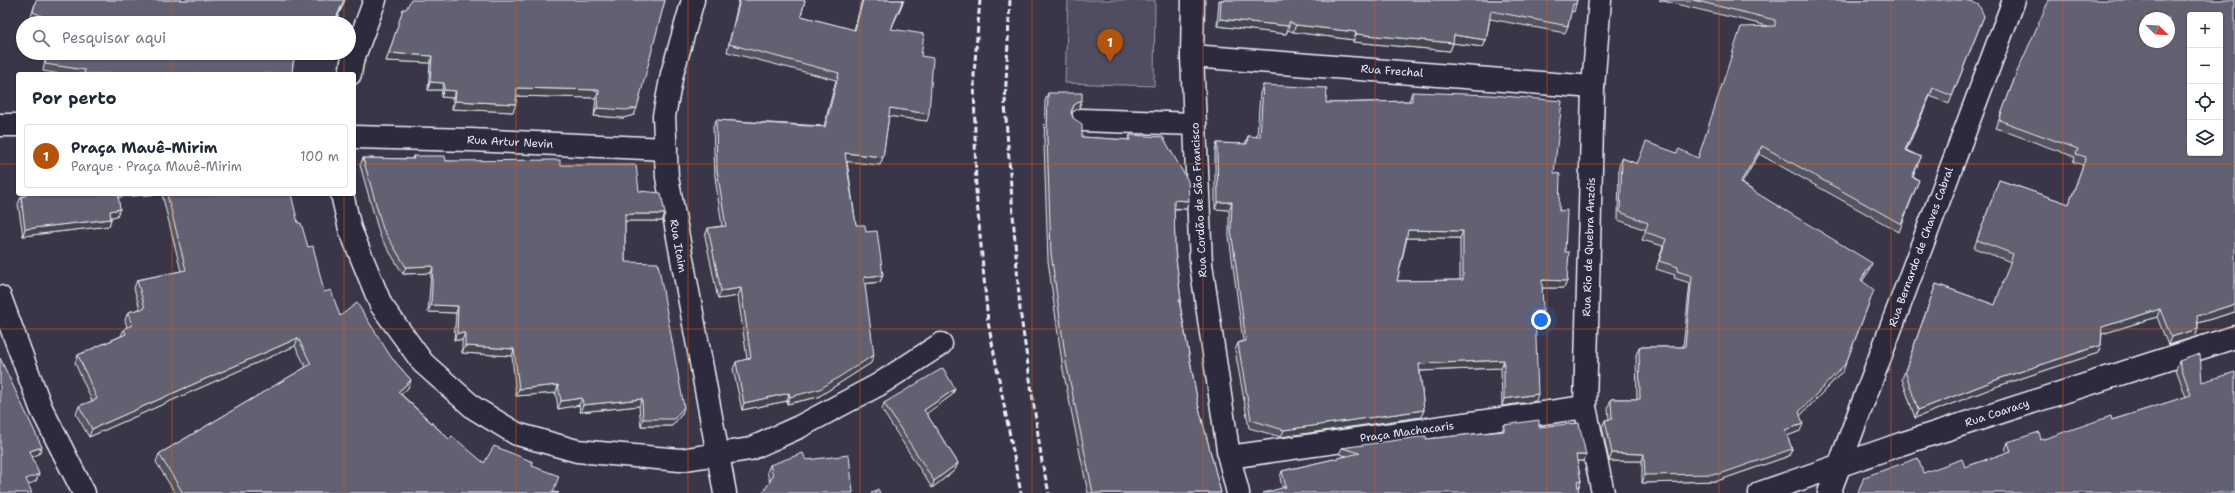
<!DOCTYPE html>
<html lang="pt">
<head>
<meta charset="utf-8">
<style>
  body { margin:0; font-family:"Shantell Sans",sans-serif; background:#f2f2f3; color:#1f2937 }
  .controls { position:absolute; right:12px; top:12px; display:grid; overflow:hidden; border-radius:4px; box-shadow:0 1px 3px #0004 }
  .controls button { width:36px; height:36px; display:grid; place-items:center; padding:0; border:0; border-bottom:1px solid #e0e1e3; background:#fff; color:#1f2937; font:20px sans-serif }
  .compass { position:absolute; left:2139px; top:12px; width:36px; height:36px; border-radius:50%; background:#fff; box-shadow:0 1px 3px #0004; rotate:114deg }
  .you { position:absolute; left:1541px; top:320px; width:14px; height:14px; margin:-10px; border:3px solid #fff; border-radius:50%; background:#1a73e8; box-shadow:0 0 0 6px #1a73e833 }
  .badge { display:grid; place-items:center; width:26px; height:26px; border-radius:50%; background:#b45309; color:#fff; font-size:13px; font-weight:700 }
  .pin { position:absolute; translate:-50% -33px; filter:drop-shadow(0 1px 2px #0008) }
  .pin::after { content:''; position:absolute; top:21px; width:14px; height:12px; background:inherit; clip-path:polygon(0 0,100% 0,50% 100%) }
  .list { margin:0; padding:0; list-style:none }
  h2 { display:flex; justify-content:space-between; align-items:center; height:52px; margin:0; padding:0 16px; font-size:17px }
  h2 small { font-size:13px; font-weight:400; color:#747a83 }
  .list li { display:grid; grid-template-columns:26px 1fr auto; gap:12px; align-items:center; box-sizing:border-box; height:64px; margin:0 8px 8px; padding:0 8px; border:1px solid #e0e1e3; border-radius:4px }
  .list b { display:block; font-size:15px; white-space:nowrap }
  .list p { margin:0; font-size:13px; white-space:nowrap; color:#747a83 }
  .list em { font-size:13px; font-style:normal; color:#747a83 }
  .icon { flex:none; width:22px; height:22px; fill:none; stroke:currentColor; stroke-width:2; stroke-linecap:round; stroke-linejoin:round }
  .map { position:relative; flex:none; width:2235px; height:493px; overflow:hidden }
  .search { position:absolute; background:#fff; box-shadow:0 1px 3px #0004; left:16px; top:16px; width:340px; height:44px; display:flex; align-items:center; gap:10px; box-sizing:border-box; padding:0 14px; border-radius:22px; color:#747a83; font-size:15px }
  .panel { position:absolute; background:#fff; box-shadow:0 1px 3px #0004; left:16px; top:72px; width:340px; height:124px; border-radius:4px }
  .map>svg:first-child { display:block }
</style>
</head>
<body>
<div class="map">
<svg width="2235" height="493" viewBox="0 0 2235 493">
  <rect width="100%" height="100%" fill="#3a3648"/>
  <filter id="ink" filterUnits="userSpaceOnUse"><feTurbulence type="fractalNoise" baseFrequency=".025" numOctaves="2"/><feDisplacementMap in="SourceGraphic" scale="8" xChannelSelector="R" yChannelSelector="G"/><feConvolveMatrix kernelMatrix="1 2 1 2 8 2 1 2 1" color-interpolation-filters="sRGB"/></filter>
  <g filter="url(#ink)">
    <path fill="#504e5f" stroke="#9ca0ac" d="M1068,0H1155L1154,86L1065,83Z"/>
    <g fill="none" stroke-linecap="round" stroke-linejoin="round">
      <defs>
        <g id="minor">
          <path d="M693,0L672,74L664,116L667,177L725,493"/>
          <path d="M1193,0L1192,56L1201,264L1229,457L1238,493"/>
          <path d="M1600,0L1593,87L1585,407L1603,493"/>
          <path d="M1192,56L1593,87"/>
          <path d="M350,74L352,62L375,0"/>
          <path d="M1081,120L1195,124"/>
          <path d="M0,125H18"/>
          <path d="M354,137L470,140L666,149"/>
          <path d="M342,194L350,229L381,305L423,363L474,408L517,434L577,451L680,460L750,449L799,427L878,385L941,344"/>
          <path d="M0,297L41,408L84,493"/>
          <path d="M1229,457L1585,407"/>
          <path d="M1760,493L1901,444L2235,337"/>
          <path d="M1829,493L2014,0"/>
        </g>
      </defs>
      <use href="#minor" stroke="#e8f1f8" stroke-width="25"/>
      <use href="#minor" stroke="#2f2a3d" stroke-width="22"/>
      <g stroke="#e8f1f8" stroke-width="3" stroke-dasharray="6 3" stroke-linecap="butt">
        <path d="M980,0L974,74L976,191L988,322L1021,493"/>
        <path d="M1010,0L1005,104L1020,310L1042,462L1049,493"/>
      </g>
    </g>
    <g fill="#555361" stroke="#e8f1f8" fill-rule="evenodd">
      <path d="M36,0H345L335,23H37L30,20Z"/>
      <path d="M665,0L634,115L623,118L594,116L596,98L517,96L513,112L452,109L453,98L441,97L442,90H428L430,63L386,61L401,17L406,9Z"/>
      <path d="M739,0H805L801,16L854,30L862,0H904L891,29L921,56L927,121L889,116L883,157L880,165L847,161L856,225L866,232L883,275L880,282L865,284L871,363L818,397L787,404V401L742,410L733,369L736,362L747,359L738,296L718,299L705,236L708,228L722,226L715,177L713,127L716,120L824,126L836,80L727,52Z"/>
      <path d="M1219,0H1577L1574,12L1571,11L1568,26L1565,33L1490,19L1486,40L1483,47L1453,43L1450,51L1353,42L1354,40L1293,32L1288,30L1286,34L1217,26Z"/>
      <path d="M1659,0H1967L1984,16L1949,104L1930,96L1906,150L1921,157L1913,177L1919,180L1899,232L1759,154L1742,183L1869,271L1862,281L1843,371L1800,416V431L1787,436L1792,449L1789,456L1717,481L1642,483V461H1609L1602,427L1605,420H1609L1608,407L1611,399H1637L1636,355L1639,347H1683L1690,283L1674,278L1675,275L1656,269L1663,246L1642,240L1646,230L1618,220L1619,166L1622,158L1637,164L1677,153L1698,158L1768,26Z"/>
      <path d="M46,53H296L293,63L292,74H60L43,71Z"/>
      <path d="M2017,72L2235,312L2198,323V329L2195,337L2168,345L2157,317L2102,334L2101,345L2098,353L1998,386L1915,418L1902,379L1936,284L1995,305L2011,262L1974,248L1999,180L2069,204L2083,165L2073,162L2075,157L1996,128Z"/>
      <path d="M1263,85L1326,103L1409,101L1412,92L1554,173L1565,252L1567,281L1564,288H1542L1540,319H1535L1536,401L1502,406L1501,368L1420,371L1424,410L1421,417L1281,437L1249,428L1235,350L1238,343L1243,341L1229,236V210L1215,209V151L1217,143L1245,144L1248,136L1257,137L1260,93ZM1407,238H1460V280L1397,281Z"/>
      <path d="M1048,93L1079,108L1072,112L1073,118L1082,137L1129,140L1130,135L1189,201L1186,209H1174L1175,250L1181,300L1180,304L1198,404L1221,493H1088L1063,370L1048,261L1044,144L1045,101Z"/>
      <path d="M413,156L446,161L560,165L639,191L665,214L662,221H625V262L682,414L672,426H641L639,406L580,412L579,405L558,409L556,393L516,396L512,356L462,353V340H454L456,313L428,312L431,273L403,274L380,236L360,165L363,158L412,159Z"/>
      <path d="M23,194H161L118,197L117,216L111,217V219L109,226L23,236L18,204L21,197H23Z"/>
      <path d="M162,194H280L298,223L308,247L324,292L340,316L391,357L411,380L408,388L401,394L449,439L484,463L532,466L553,492L559,493H175L156,462L159,454L306,367L295,346L89,437L76,414L79,406L92,401L75,363L78,355L121,336L124,329L127,327L125,320L128,312L140,309L134,288L137,280L181,271Z"/>
      <path d="M2179,361L2202,382L2235,493L1923,473L1965,467L2006,453L2005,450L2008,442L2041,440L2112,420L2186,397L2176,369Z"/>
      <path d="M955,389L952,395L926,413L958,463L955,470L932,488L882,410L884,403Z"/>
      <path d="M1504,425L1539,427L1584,461H1577L1581,481L1579,487H1282L1280,477L1282,471L1347,456L1339,454L1342,448L1502,431Z"/>
      <path d="M806,460L770,482L767,472L770,465Z"/>
    </g>
    <g fill="#45444f" stroke="#e8f1f8">
      <path d="M344,0H345L335,23H334Z"/>
      <path d="M903,0H904L888,36L891,29Z"/>
      <path d="M1220,19L1289,26L1286,34L1217,26Z"/>
      <path d="M1296,25L1356,32L1354,40L1293,32Z"/>
      <path d="M1356,34L1453,43L1450,51L1353,42Z"/>
      <path d="M1454,35L1486,40L1483,47L1452,43Z"/>
      <path d="M389,53L432,56L430,63L386,61Z"/>
      <path d="M430,82L444,83L442,90H428Z"/>
      <path d="M517,88L599,90L596,98L515,96Z"/>
      <path d="M1933,88L1930,96L1903,158L1905,150Z"/>
      <path d="M444,90L456,91L453,98L441,97Z"/>
      <path d="M1082,100L1079,108L1071,113L1074,105Z"/>
      <path d="M455,101L516,104L513,112L452,109Z"/>
      <path d="M597,108H637L634,115L623,118L594,116Z"/>
      <path d="M890,108L929,114L927,121L887,116Z"/>
      <path d="M1762,146L1759,154L1738,190L1740,183Z"/>
      <path d="M845,153L883,157L880,165L843,161Z"/>
      <path d="M116,194H161L115,197Z"/>
      <path d="M1174,200L1189,201L1186,209L1171,208Z"/>
      <path d="M1218,202H1232L1229,210L1215,209Z"/>
      <path d="M120,209L117,216L107,218L110,211Z"/>
      <path d="M625,214H665L662,221H623Z"/>
      <path d="M111,219L109,226L23,236L25,229Z"/>
      <path d="M1408,230L1463,231L1460,238H1406Z"/>
      <path d="M1872,263L1869,271L1858,288L1861,280Z"/>
      <path d="M433,266L431,273L403,274L406,267Z"/>
      <path d="M883,275L880,282L861,284L864,277Z"/>
      <path d="M1542,280L1567,281L1564,288H1539Z"/>
      <path d="M741,288L738,296L718,299L721,291Z"/>
      <path d="M1871,298L1843,371L1796,420L1799,412Z"/>
      <path d="M2235,304V312L2194,324L2197,316Z"/>
      <path d="M431,305L458,306L456,313L428,312Z"/>
      <path d="M2160,309L2157,317L2099,335L2102,327Z"/>
      <path d="M1535,311H1543L1540,319H1532Z"/>
      <path d="M2198,329L2195,337L2168,345L2171,337Z"/>
      <path d="M457,333H465L462,340H454Z"/>
      <path d="M298,338L295,346L89,437L92,429Z"/>
      <path d="M2101,345L2098,353L1998,386L1915,418L1918,410L2001,378Z"/>
      <path d="M465,346L514,349L512,356L462,353Z"/>
      <path d="M874,355L871,363L818,397L787,404L790,397Z"/>
      <path d="M1504,360L1501,368L1417,371L1419,364Z"/>
      <path d="M411,380L408,388L395,400L398,392Z"/>
      <path d="M558,385L556,393L516,396L519,389Z"/>
      <path d="M955,389L952,395L922,417L924,410Z"/>
      <path d="M789,393L787,401L742,410L744,403Z"/>
      <path d="M1538,394L1536,401L1502,406L1504,399Z"/>
      <path d="M582,398L579,405L558,409L561,401Z"/>
      <path d="M642,399L639,406L580,412L583,405Z"/>
      <path d="M684,407L682,414L672,426H641L643,419Z"/>
      <path d="M1424,410L1421,417L1281,437L1284,430Z"/>
      <path d="M1803,424L1800,431L1782,438L1785,430Z"/>
      <path d="M42,447L39,454L27,459L30,451Z"/>
      <path d="M1792,449L1789,456L1717,481L1642,483L1645,475Z"/>
      <path d="M1612,453L1644,454L1642,461H1609Z"/>
      <path d="M1576,455H1586L1584,461H1574Z"/>
      <path d="M958,463L955,470L932,488L934,481Z"/>
      <path d="M39,474L36,481L23,487L26,479Z"/>
      <path d="M1581,481L1579,487L1575,488L1577,482Z"/>
    </g>
    <g fill="#636171" stroke="#e8f1f8" fill-rule="evenodd">
      <path d="M36,0H344L334,23H315L307,20L306,23H48L49,19L33,12Z"/>
      <path d="M411,0H665L637,108L626,110L597,108L599,90L517,88L516,104L455,101L456,91L444,90V83L430,82L432,56L389,53L403,9H406Z"/>
      <path d="M740,0H805L801,16L855,30L863,0H903L891,29L924,34L921,56L933,58L929,114L890,108L883,157L845,153L856,225H865L866,232L877,231L883,275L864,277L874,355L820,389L790,397L789,393L744,403L736,362L751,358L741,288L721,291L708,228L726,226L717,170L716,120L825,127L839,73L729,44Z"/>
      <path d="M1221,0H1577L1576,4H1573L1568,26L1491,11L1486,40L1454,35L1453,43L1356,34V32L1296,25L1289,22V26L1220,19Z"/>
      <path d="M1693,0H1967L1979,5L1984,16L1952,96L1933,88L1905,150L1921,157L1912,177L1919,180L1901,224L1762,146L1740,183L1872,263L1861,280L1874,290L1846,363L1799,412L1803,424L1785,430L1792,449L1720,474L1645,475L1644,454L1612,453L1605,420L1612,419L1611,399H1640L1639,347H1685L1692,276L1677,271L1678,267L1659,261L1666,239L1645,232L1648,223L1620,212L1622,158L1637,164L1646,142L1677,153L1679,149L1698,158L1741,27L1775,26V20Z"/>
      <path d="M2049,0H2235V304L2197,316L2198,329L2171,337L2160,309L2102,327L2101,345L2001,378L1918,410L1905,371L1936,284L1995,305L2013,254L1977,240L1999,180L2069,204L2086,157L2076,154L2078,149L1999,120L2017,72ZM2190,15H2220V153H2190ZM2145,18H2169V42H2145Z"/>
      <path d="M47,53H296L293,63L292,74H84L85,70L45,64Z"/>
      <path d="M1263,85L1327,88L1326,103L1412,101V92L1491,95L1562,101L1554,173L1560,174L1559,211L1567,210L1565,252H1569L1567,281L1542,280L1543,311H1535L1538,394L1504,399V360L1419,364L1424,410L1284,430L1251,420L1238,343L1246,341L1231,229L1232,202H1218L1217,143L1247,144L1248,136L1260,137ZM1408,230L1463,231V280L1397,281Z"/>
      <path d="M1048,93H1082V100L1074,105L1071,112L1073,118L1082,124V137L1130,140V135L1163,137L1188,181L1189,201L1174,200L1175,250L1181,300H1179L1198,404L1221,493H1093L1066,362L1051,253L1047,136Z"/>
      <path d="M413,156H445L446,161L560,160V165H636L639,191L661,193L665,214H625V262L658,263L684,407L674,419H643L642,399L583,405L582,398L561,401L558,385L519,389L514,349L465,346V333H457L458,306L431,305L433,266L406,267L383,229L363,158L414,159Z"/>
      <path d="M26,194H118L120,209L110,211L111,219L25,229L21,197L26,196Z"/>
      <path d="M167,194H291L298,223H301L308,247L313,246L324,292L331,290L340,316L357,303L391,357L411,380L398,392L449,439L452,436L484,463L494,446L533,462L532,466L559,476L553,492L559,493H183L159,454L311,364L298,338L92,429L79,406L97,399L78,355L126,334L124,329L132,325L128,312L145,308L137,280L186,270Z"/>
      <path d="M2200,354L2202,382L2235,372V493H1858L1864,477L1918,458L1923,473L1962,459L1965,467L2011,451L2008,442L2039,432L2041,440L2111,416L2112,420L2191,395L2179,361Z"/>
      <path d="M0,358L42,447L30,451L39,474L26,479L32,493H0Z"/>
      <path d="M943,368L955,389L924,410L958,463L934,481L884,403Z"/>
      <path d="M1539,420V427L1579,423L1586,455H1576L1581,481L1577,482L1579,493H1263L1286,487L1282,471L1360,453L1342,448L1426,436V439L1504,431V425Z"/>
      <path d="M803,453L806,460L849,455L853,493H763L773,476L770,465Z"/>
      <path d="M878,489L880,493H871Z"/>
    </g>
  </g>
  <path fill="none" stroke="#e8590c" stroke-width="1" stroke-opacity="0.55" d="M172,0V23M344,0V23M516,0V493M688,0V493M860,0V493M1032,0V493M1203,0V493M1375,0V493M1547,0V493M1719,0V493M1891,0V493M2063,0V493M172,53V74M344,53V74M0,164H18M354,164H2235M172,194V493M344,194V493M0,329H2235"/>
  <g text-anchor="middle" dominant-baseline="central" stroke-width="3" stroke-linejoin="round" paint-order="stroke">
    <g font-size="11" fill="#e8f1f8" stroke="#2f2a3d">
      <text transform="translate(1392 71) rotate(4)">Rua Frechal</text>
      <text transform="translate(510 142) rotate(3)">Rua Artur Nevin</text>
      <text transform="translate(1199 200) rotate(-93)">Rua Cordão de São Francisco</text>
      <text transform="translate(678 246) rotate(80)">Rua Itaim</text>
      <text transform="translate(1589 247) rotate(-88)">Rua Rio de Quebra Anzóis</text>
      <text transform="translate(1921 247) rotate(-70)">Rua Bernardo de Chaves Cabral</text>
      <text transform="translate(1997 413) rotate(-18)">Rua Coaracy</text>
      <text transform="translate(1407 432) rotate(-8)">Praça Machacaris</text>
    </g>
  </g>
</svg>
<div class="controls">
<button>+</button>
<button>−</button>
<button><svg class="icon" aria-label="locate" viewBox="0 0 24 24"><circle cx="12" cy="12" r="6"/><path d="M12 2v4M12 18v4M2 12h4M18 12h4"/></svg></button>
<button><svg class="icon" aria-label="layers" viewBox="0 0 24 24"><path d="M12 4l9 5-9 5-9-5zM3 14l9 5 9-5"/></svg></button>
</div>
<svg class="compass" viewBox="-18 -18 36 36"><path d="M0-13l5 13h-10z" fill="#e53935"/><path d="M0 13l5-13h-10z" fill="#747a83"/></svg>
<div class="you"></div>
<div class="pin badge" style="left:1110px;top:62px">1</div>
<div class="search"><svg class="icon" aria-label="search" viewBox="0 0 24 24"><circle cx="10" cy="10" r="6"/><path d="M15 15l6 6"/></svg>Pesquisar aqui</div>
<section class="panel">
<h2>Por perto<small></small></h2>
<ul class="list">
<li><span class="badge">1</span><div><b>Praça Mauê-Mirim</b><p>Parque · Praça Mauê-Mirim</p></div><em>100 m</em></li>
</ul>
</section>
</div>
</body>
</html>
